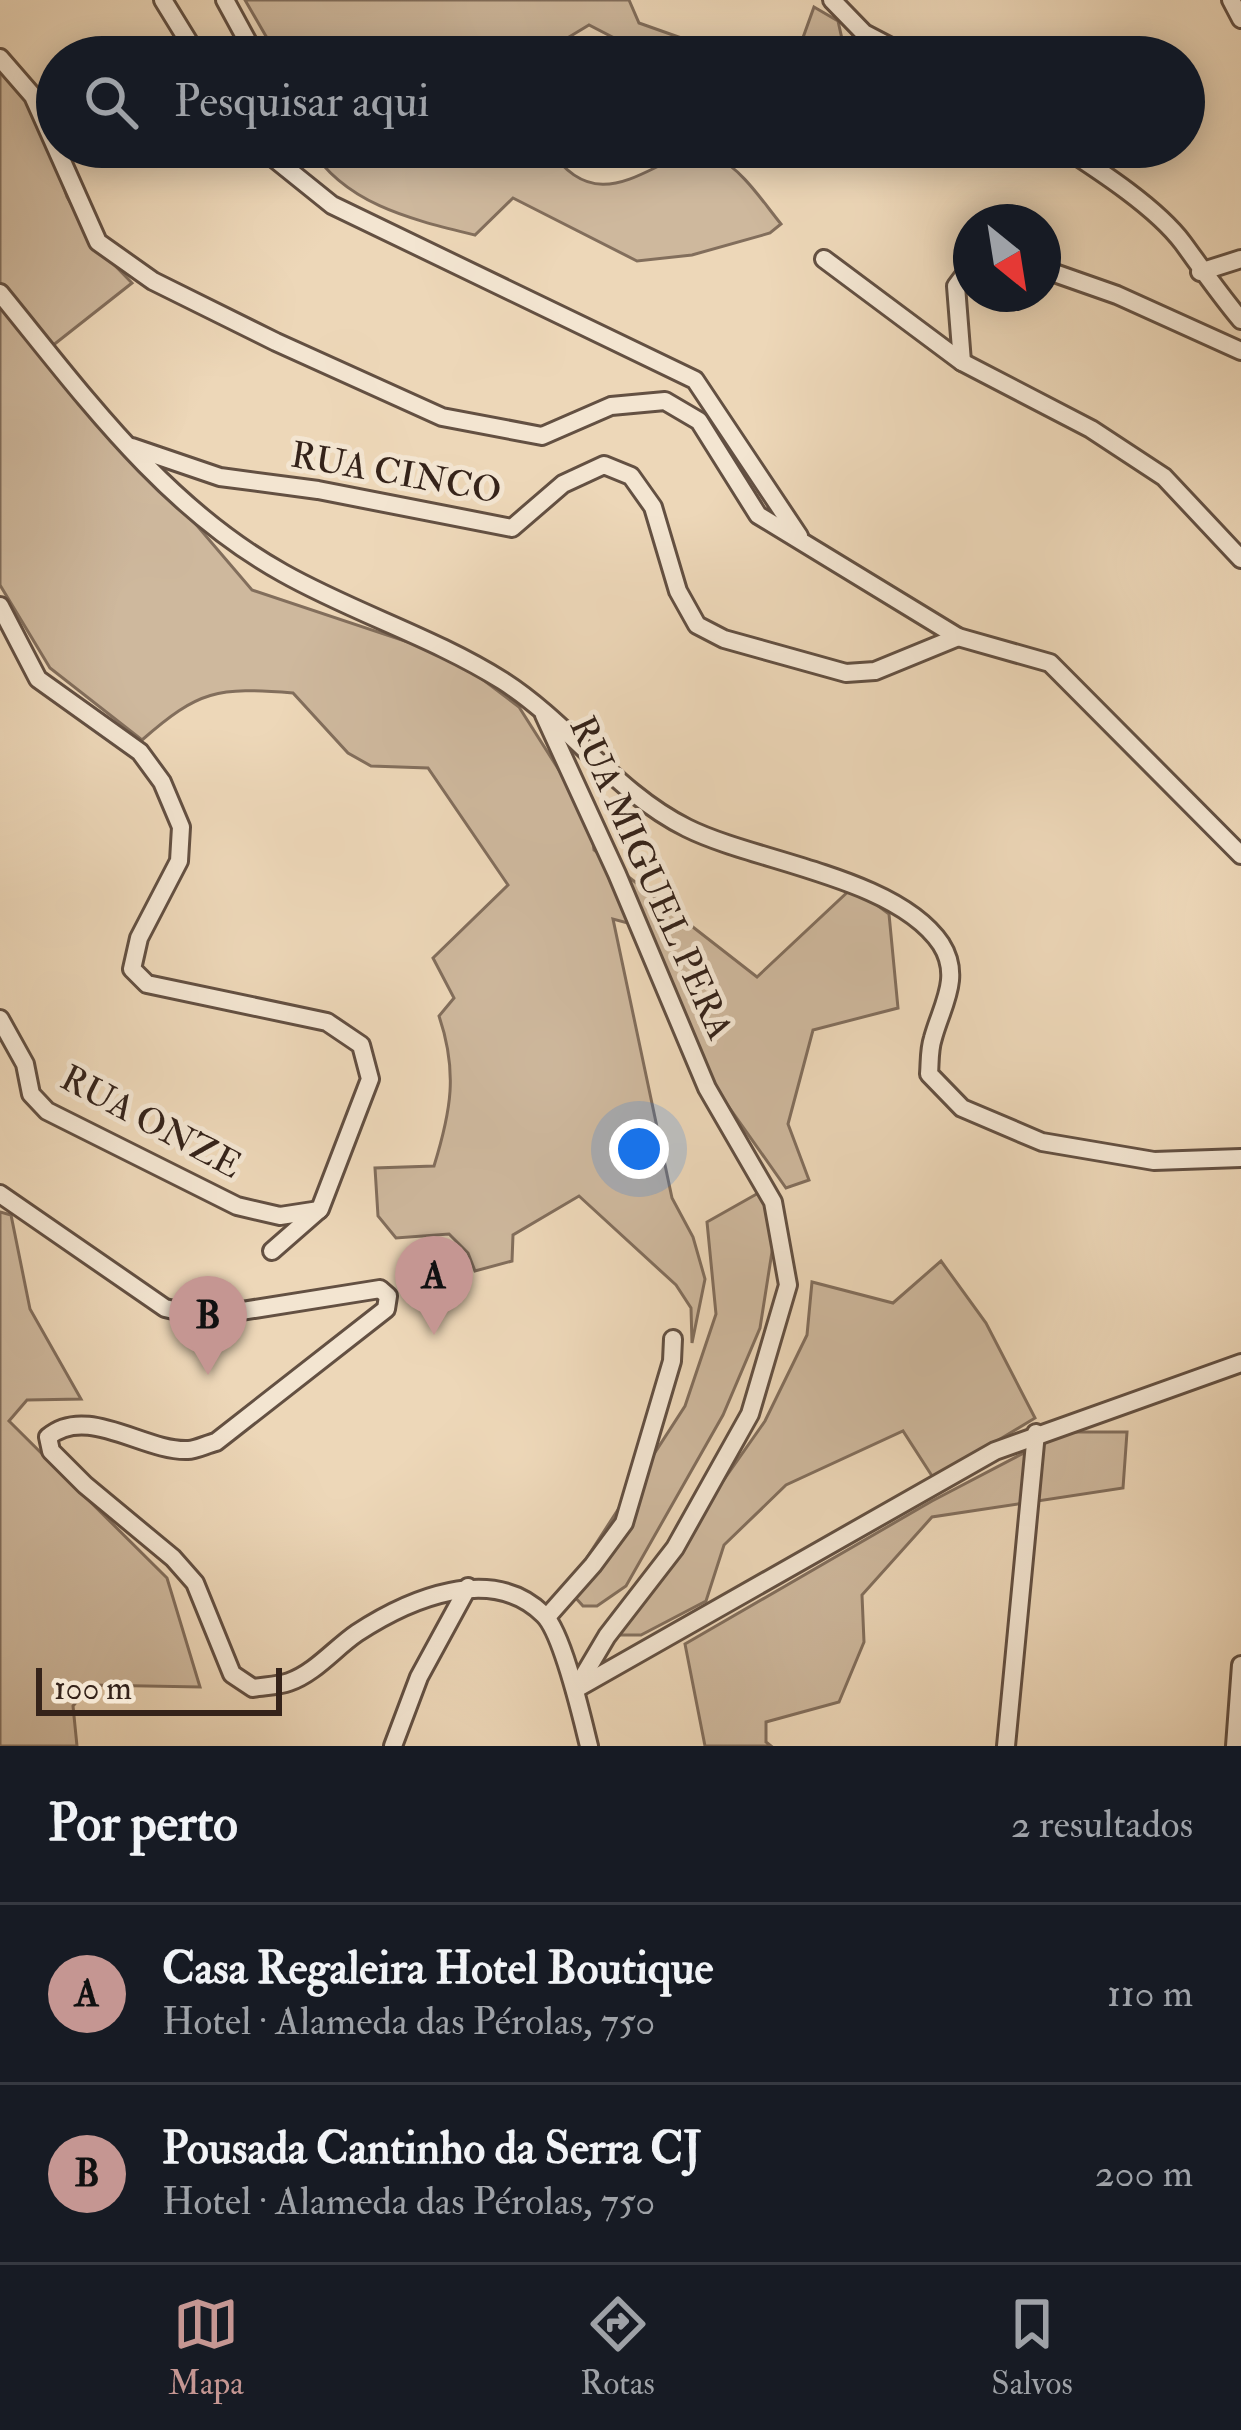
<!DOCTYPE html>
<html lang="pt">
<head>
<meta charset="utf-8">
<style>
  body { margin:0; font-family:"IM FELL Double Pica",serif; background:#20242c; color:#f1f3f6 }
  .compass { position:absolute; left:953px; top:204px; width:108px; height:108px; border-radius:50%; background:#171b24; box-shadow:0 6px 30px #0003; rotate:150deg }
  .scale { position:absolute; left:36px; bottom:30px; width:246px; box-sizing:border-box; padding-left:12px; border:6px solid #35231a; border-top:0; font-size:33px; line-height:42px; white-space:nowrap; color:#35231a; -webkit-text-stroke:9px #f3e5d1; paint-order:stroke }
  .you { position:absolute; left:639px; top:1149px; width:42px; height:42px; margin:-30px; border:9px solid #fff; border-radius:50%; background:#1a73e8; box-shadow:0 0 0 18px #1a73e833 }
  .badge { display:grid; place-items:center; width:78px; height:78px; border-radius:50%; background:#c59692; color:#111; font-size:39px; font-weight:700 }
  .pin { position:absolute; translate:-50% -99px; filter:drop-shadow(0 3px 6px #0008) }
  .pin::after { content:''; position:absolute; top:63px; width:42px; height:36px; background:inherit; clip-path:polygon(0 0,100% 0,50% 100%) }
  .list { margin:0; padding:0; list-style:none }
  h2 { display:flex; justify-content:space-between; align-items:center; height:156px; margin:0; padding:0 48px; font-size:51px }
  h2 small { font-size:39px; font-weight:400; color:#9ea1a6 }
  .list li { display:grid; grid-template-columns:78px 1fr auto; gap:36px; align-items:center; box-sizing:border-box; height:180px; padding:0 48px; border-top:3px solid #363941 }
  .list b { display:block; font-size:45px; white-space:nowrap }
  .list p { margin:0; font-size:39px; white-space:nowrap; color:#9ea1a6 }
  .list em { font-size:39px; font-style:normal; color:#9ea1a6 }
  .icon { flex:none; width:66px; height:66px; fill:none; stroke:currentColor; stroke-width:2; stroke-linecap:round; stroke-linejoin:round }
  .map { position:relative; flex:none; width:1241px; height:1746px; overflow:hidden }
  .search { position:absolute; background:#171b24; box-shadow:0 6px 30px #0003; left:36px; right:36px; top:36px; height:132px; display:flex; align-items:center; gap:30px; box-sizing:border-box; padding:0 42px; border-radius:66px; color:#9ea1a6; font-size:45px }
  .sheet { height:516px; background:#171b24 }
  nav { display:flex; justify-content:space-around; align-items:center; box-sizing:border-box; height:168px; border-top:3px solid #363941; background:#171b24; font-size:33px; color:#9ea1a6 }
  nav a { display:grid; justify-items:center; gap:6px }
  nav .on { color:#c59692 }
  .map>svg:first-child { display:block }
</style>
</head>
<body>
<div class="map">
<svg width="1241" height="1746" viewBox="0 0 1241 1746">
  <rect width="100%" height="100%" fill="#edd7b8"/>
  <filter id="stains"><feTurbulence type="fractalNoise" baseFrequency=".00167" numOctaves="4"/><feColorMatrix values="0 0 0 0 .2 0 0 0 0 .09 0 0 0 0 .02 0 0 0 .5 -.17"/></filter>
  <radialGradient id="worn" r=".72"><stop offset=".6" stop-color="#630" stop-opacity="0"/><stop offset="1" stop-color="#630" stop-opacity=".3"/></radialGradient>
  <g fill="#ceb89d" stroke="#826e5c" stroke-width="3">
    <path d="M245,0H629L639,23L735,57H651L589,25L564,40L554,57H278Z"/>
    <path d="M814,7L838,21L844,48L841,57H796Z"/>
    <path d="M0,70L25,100L50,147L67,197L94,244L132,283L47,350L252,590L453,657L519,707L590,819L594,850L757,977L853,887L889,914L898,1008L813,1030L788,1124L809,1180L786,1188L719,1093L643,927L613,919L672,1198L693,1237L705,1279L692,1343L691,1308L676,1285L579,1196L513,1235L512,1261L475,1271L468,1253L449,1234L396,1238L378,1216L375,1168L434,1166C451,1111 458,1072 439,1016L454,998L433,958L508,885L428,768L371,766L348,753L293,693C217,687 199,690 142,740L50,668L0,585Z"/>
    <path d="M310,147H548C607,237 668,133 715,156C742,169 763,202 781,224L770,233L692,255L637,261L513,198L475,235C414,220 345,205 310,147Z"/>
    <path d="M762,1191L774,1239L760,1328L723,1415L626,1586L597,1606H583L574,1596L579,1570L685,1406L716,1314L707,1222Z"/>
    <path d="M0,1212L11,1215L30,1309L81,1399L27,1400L9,1421L167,1578L200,1687L91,1685L73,1706L77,1746H0Z"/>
    <path d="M941,1261L986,1323L1035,1418L934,1479L903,1431L786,1485L724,1545L706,1601L641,1635H615L765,1421L807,1335L812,1282L893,1303Z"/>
    <path d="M1064,1432H1127L1123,1488L932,1517L862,1595L864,1642L839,1702L766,1722V1742L771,1746H705L685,1644L932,1501Z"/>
  </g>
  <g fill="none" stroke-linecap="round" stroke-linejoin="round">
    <defs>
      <g id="minor">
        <path d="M163,0L198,57"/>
        <path d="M225,0L256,57"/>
        <path d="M832,0L864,33L910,57"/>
        <path d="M1231,0L1241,19"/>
        <path d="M0,58L33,96L98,242L153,281L276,342L442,417L542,436L611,406L665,401L699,421L758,515L958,637L1050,663L1241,855"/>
        <path d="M260,147L332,205L695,380L799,536"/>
        <path d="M1063,147C1100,171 1157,208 1183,243C1202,269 1220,295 1241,320"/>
        <path d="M824,259L962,362L1091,429L1164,477L1241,559"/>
        <path d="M1043,269L1117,295L1241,351"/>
        <path d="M1200,272L1241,259"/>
        <path d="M0,293C84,396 164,507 283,573C354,613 433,637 503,681C570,724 616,793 687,828C755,862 896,877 941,944C962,977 942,1005 933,1038C929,1050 930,1062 929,1074L962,1108L1042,1142L1154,1161L1241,1158"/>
        <path d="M962,362L956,286L971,266"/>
        <path d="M132,447L220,477L318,490L512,528L563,484L604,465L631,476L653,507L678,591L697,625L724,639L846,673L875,671L958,637"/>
        <path d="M0,606L38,679L140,752L162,782L181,827L179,861L139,938L132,969L147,984L327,1022L361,1045L370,1079L320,1209L272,1251"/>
        <path d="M544,715L617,874L707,1088L773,1202L788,1285L750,1414L675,1548L607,1636L575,1690"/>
        <path d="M0,1019L25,1064L31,1094L47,1111L237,1206L280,1216L319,1210"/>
        <path d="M0,1194L165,1308L204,1317L380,1289L388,1296L386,1309L216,1442C207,1444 196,1450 188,1450C144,1452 87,1404 48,1437L51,1451L85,1485L173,1558L195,1583L232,1674L253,1688C264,1686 278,1686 289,1682C315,1673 335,1648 357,1633C409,1599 492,1563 544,1615C563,1634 582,1718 589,1746"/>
        <path d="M547,1617L593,1565L624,1523L672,1361L673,1339"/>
        <path d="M576,1689L995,1451L1241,1363"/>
        <path d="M393,1746L419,1677L468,1587"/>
        <path d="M1006,1746L1036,1433"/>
        <path d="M1235,1746L1241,1665"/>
      </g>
    </defs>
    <use href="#minor" stroke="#635042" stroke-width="22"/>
    <use href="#minor" stroke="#f3e5d1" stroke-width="16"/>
  </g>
  <g text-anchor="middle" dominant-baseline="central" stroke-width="10" stroke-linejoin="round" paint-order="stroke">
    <g font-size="36" fill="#35231a" stroke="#f3e5d1">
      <text transform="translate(396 473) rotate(10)">RUA CINCO</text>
      <text transform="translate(651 878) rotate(66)">RUA MIGUEL PERA</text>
      <text transform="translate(151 1122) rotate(28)">RUA ONZE</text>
    </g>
  </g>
  <rect width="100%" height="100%" filter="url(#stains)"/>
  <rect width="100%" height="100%" fill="url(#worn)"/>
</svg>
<svg class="compass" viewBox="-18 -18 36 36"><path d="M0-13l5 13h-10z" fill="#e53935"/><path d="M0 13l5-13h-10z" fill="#9ea1a6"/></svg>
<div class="scale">100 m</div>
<div class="you"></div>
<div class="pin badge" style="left:434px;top:1335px">A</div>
<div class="pin badge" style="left:208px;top:1375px">B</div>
<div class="search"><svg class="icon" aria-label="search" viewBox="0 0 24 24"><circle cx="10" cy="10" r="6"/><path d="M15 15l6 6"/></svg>Pesquisar aqui</div>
</div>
<section class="sheet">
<h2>Por perto<small>2 resultados</small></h2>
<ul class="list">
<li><span class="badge">A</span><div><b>Casa Regaleira Hotel Boutique</b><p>Hotel · Alameda das Pérolas, 750</p></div><em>110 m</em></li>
<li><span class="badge">B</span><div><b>Pousada Cantinho da Serra CJ</b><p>Hotel · Alameda das Pérolas, 750</p></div><em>200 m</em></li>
</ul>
</section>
<nav>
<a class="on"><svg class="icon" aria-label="map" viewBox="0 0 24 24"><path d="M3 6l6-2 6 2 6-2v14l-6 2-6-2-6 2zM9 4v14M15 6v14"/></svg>Mapa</a>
<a><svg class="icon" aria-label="directions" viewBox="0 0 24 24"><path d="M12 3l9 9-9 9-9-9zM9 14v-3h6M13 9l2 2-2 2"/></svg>Rotas</a>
<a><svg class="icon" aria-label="saved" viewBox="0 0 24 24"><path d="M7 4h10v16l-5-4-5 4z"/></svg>Salvos</a>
</nav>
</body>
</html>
